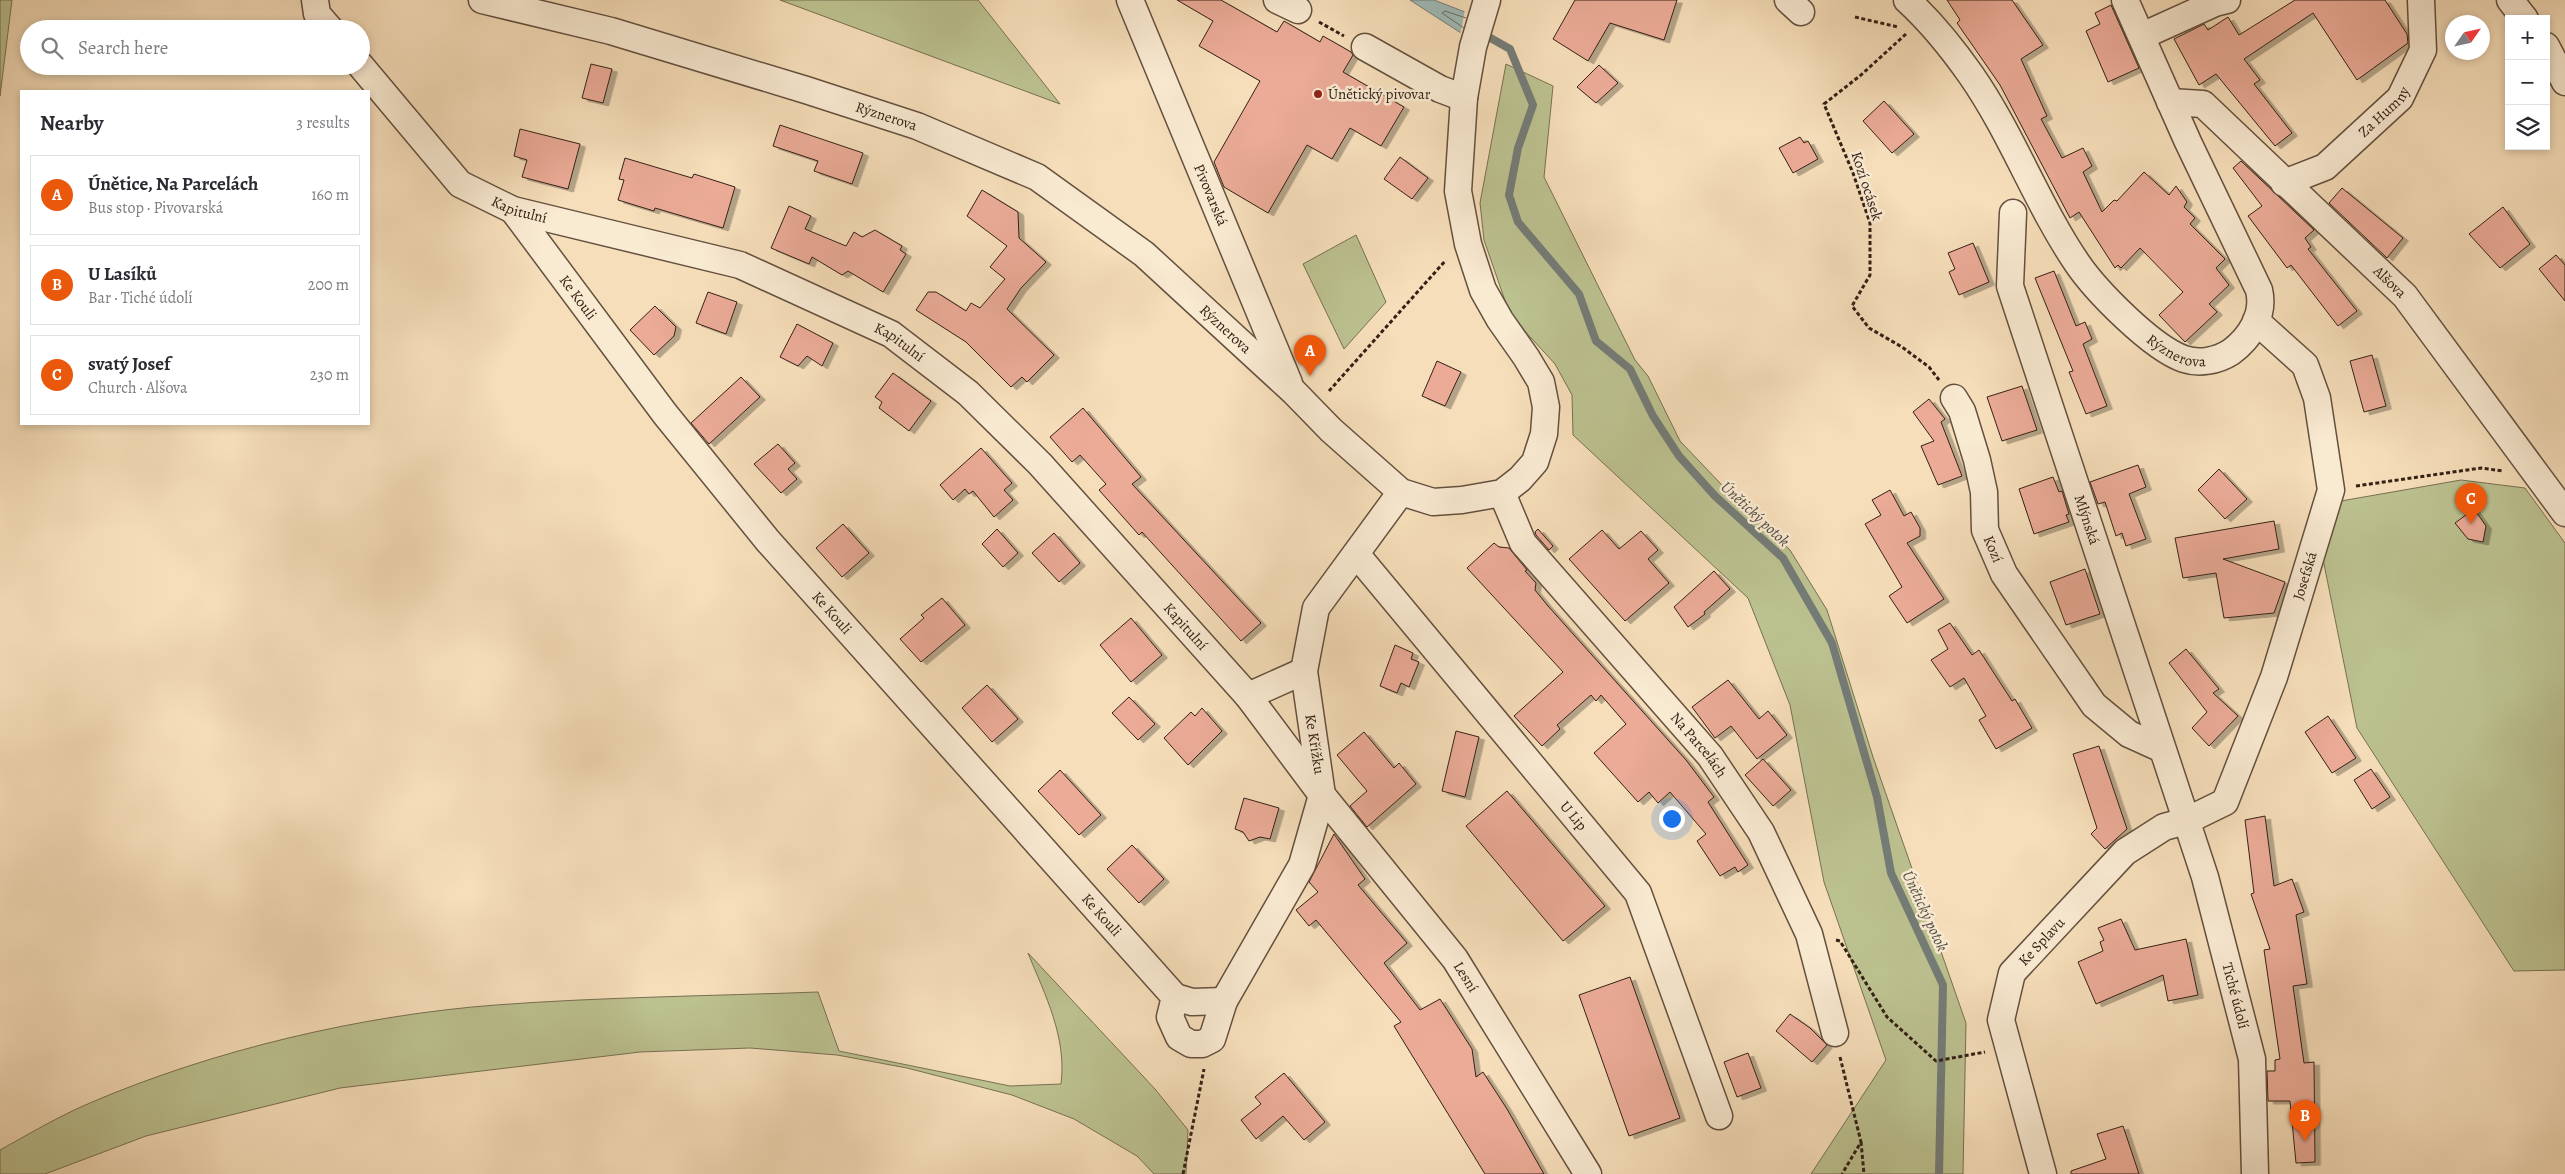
<!DOCTYPE html>
<html lang="en">
<head>
<meta charset="utf-8">
<style>
  body { margin:0; font-family:Alegreya,serif; background:#f2f2f3; color:#2b2b33 }
  .controls { position:absolute; right:15px; top:15px; display:grid; overflow:hidden; border-radius:0px; box-shadow:0 2px 8px #0003 }
  .controls button { width:45px; height:45px; display:grid; place-items:center; padding:0; border:0; border-bottom:1px solid #e1e1e2; background:#fff; color:#2b2b33; font:25px sans-serif }
  .compass { position:absolute; left:2445px; top:15px; width:45px; height:45px; border-radius:50%; background:#fff; box-shadow:0 2px 8px #0003; rotate:56deg }
  .you { position:absolute; left:1671px; top:818px; width:18px; height:18px; margin:-12px; border:4px solid #fff; border-radius:50%; background:#1a73e8; box-shadow:0 0 0 8px #1a73e833 }
  .badge { display:grid; place-items:center; width:32px; height:32px; border-radius:50%; background:#ea580c; color:#fff; font-size:16px; font-weight:700 }
  .pin { position:absolute; translate:-50% -41px; filter:drop-shadow(0 1px 2px #0008) }
  .pin::after { content:''; position:absolute; top:26px; width:18px; height:15px; background:inherit; clip-path:polygon(0 0,100% 0,50% 100%) }
  .list { margin:0; padding:0; list-style:none }
  h2 { display:flex; justify-content:space-between; align-items:center; height:65px; margin:0; padding:0 20px; font-size:21px }
  h2 small { font-size:16px; font-weight:400; color:#7c7c81 }
  .list li { display:grid; grid-template-columns:32px 1fr auto; gap:15px; align-items:center; box-sizing:border-box; height:80px; margin:0 10px 10px; padding:0 10px; border:1px solid #e1e1e2; border-radius:0px }
  .list b { display:block; font-size:19px; white-space:nowrap }
  .list p { margin:0; font-size:16px; white-space:nowrap; color:#7c7c81 }
  .list em { font-size:16px; font-style:normal; color:#7c7c81 }
  .icon { flex:none; width:28px; height:28px; fill:none; stroke:currentColor; stroke-width:2; stroke-linecap:round; stroke-linejoin:round }
  .map { position:relative; flex:none; width:2565px; height:1174px; overflow:hidden }
  .search { position:absolute; background:#fff; box-shadow:0 2px 8px #0003; left:20px; top:20px; width:350px; height:55px; display:flex; align-items:center; gap:12px; box-sizing:border-box; padding:0 18px; border-radius:28px; color:#7c7c81; font-size:19px }
  .panel { position:absolute; background:#fff; box-shadow:0 2px 8px #0003; left:20px; top:90px; width:350px; height:335px; border-radius:0px }
  .map>svg:first-child { display:block }
</style>
</head>
<body>
<div class="map">
<svg width="2565" height="1174" viewBox="0 0 2565 1174">
  <defs>
    <filter id="shadow"><feDropShadow dx="5.5" dy="3" stdDeviation="0" flood-color="#0004"/></filter>
  </defs>
  <rect width="100%" height="100%" fill="#f6deba"/>
  <filter id="stains"><feTurbulence type="fractalNoise" baseFrequency=".004" numOctaves="4"/><feColorMatrix values="0 0 0 0 .2 0 0 0 0 .09 0 0 0 0 .02 0 0 0 .5 -.17"/></filter>
  <radialGradient id="worn" r=".72"><stop offset=".6" stop-color="#630" stop-opacity="0"/><stop offset="1" stop-color="#630" stop-opacity=".3"/></radialGradient>
  <g fill="#bcc190" stroke="#787052">
    <path d="M0,0H12L0,96Z"/>
    <path d="M780,0H978L1060,104Z"/>
    <path d="M1506,64L1553,86L1544,177L1635,360L1648,376L1680,441L1740,504L1790,550L1827,610L1873,757L1966,1023L1963,1174H1811L1886,1060L1824,882L1790,705L1748,598L1573,435L1572,395L1555,364L1510,315L1484,240L1480,203Z"/>
    <path d="M1356,235L1386,302L1344,349L1303,264Z"/>
    <path d="M2461,480L2525,488L2565,543V970L2514,971L2357,728L2323,559L2341,501Z"/>
    <path d="M1028,953L1155,1089L1188,1130L1186,1174H1154L1137,1156L1074,1119L1012,1095L907,1068L837,1055L750,1048L640,1052L340,1088L146,1136L45,1174H0V1150C29,1134 59,1116 90,1103C213,1050 362,1015 496,1005C603,997 711,996 818,992L839,1051L1010,1086L1061,1084C1067,1037 1045,995 1028,953Z"/>
  </g>
  <path fill="#9fbab8" stroke="#747c77" d="M1410,0H1434L1465,12L1461,33Z"/>
  <path fill="#f6deba" d="M1465,9L1499,26L1492,48L1460,35Z"/>
  <g fill="none" stroke-linecap="round" stroke-linejoin="round">
    <path stroke="#6a6d66" stroke-width="1" d="M1464,28L1442,13L1445,11L1466,18"/>
    <path stroke="#747c77" stroke-width="8" d="M1487,36L1510,49L1533,105L1518,148L1509,195L1518,222L1579,294L1596,341L1630,369L1653,416L1679,456L1715,496L1783,558L1832,643L1877,797L1891,873L1943,985L1939,1174"/>
  </g>
  <g fill="#ebab97" stroke="#342015" filter="url(#shadow)">
    <path d="M1177,0H1221L1277,32L1284,21L1320,42L1323,36L1351,52L1353,55L1343,72L1404,107L1381,146L1350,128L1332,159L1307,145L1268,213L1224,187L1214,162L1260,81L1199,46L1213,21Z"/>
    <path d="M1575,0H1677L1664,40L1610,23L1588,61L1553,39Z"/>
    <path d="M1947,0H2012L2043,45L2021,59L2047,116L2041,119L2062,158L2083,148L2092,166L2083,172L2102,212L2114,200L2117,201L2144,172L2169,195L2176,186L2187,202L2184,207L2195,218L2190,224L2225,259L2216,268L2229,285L2209,304L2217,312L2185,342L2159,315L2183,292L2140,248L2121,268L2118,265L2115,268L2079,212L2070,218L2000,85L1957,23L1960,20Z"/>
    <path d="M2295,0H2385L2407,34L2408,43L2357,80L2313,13L2244,59L2260,80L2254,84L2292,133L2275,146L2216,74L2199,85L2174,39L2204,24L2208,30L2228,17L2239,35Z"/>
    <path d="M2111,5L2139,68L2108,82L2086,31L2100,24L2095,13Z"/>
    <path d="M591,64L612,69L603,103L582,98Z"/>
    <path d="M1599,65L1618,83L1596,103L1577,87Z"/>
    <path d="M1884,101L1914,134L1892,153L1863,121Z"/>
    <path d="M780,125L863,153L852,184L814,171L818,161L773,146Z"/>
    <path d="M520,129L580,144L568,189L522,177L527,160L514,156Z"/>
    <path d="M1800,137L1804,143L1808,141L1818,159L1793,173L1779,148Z"/>
    <path d="M1400,157L1428,178L1412,199L1384,179Z"/>
    <path d="M625,158L692,178L694,174L735,187L723,228L655,208L654,211L618,200L624,180L619,179Z"/>
    <path d="M2241,161L2314,230L2305,238L2311,247L2308,249L2357,311L2338,326L2291,265L2287,268L2248,216L2262,206L2233,168Z"/>
    <path d="M2342,188L2403,238L2387,258L2329,203Z"/>
    <path d="M982,190L1018,212L1019,238L1046,262L1021,288L1007,309L1054,355L1027,382L1022,377L1011,387L966,342L916,310L928,292H936L966,311L971,303L980,308L1005,279L990,267L1007,246L967,216Z"/>
    <path d="M789,206L811,216L805,229L846,246L854,232L862,237L875,230L902,246L900,250L906,254L883,292L848,271L842,275L812,257L809,264L771,248Z"/>
    <path d="M2503,207L2530,244L2500,268L2469,234Z"/>
    <path d="M1973,243L1989,282L1959,295L1949,272L1955,269L1948,253Z"/>
    <path d="M2556,255L2565,265V301L2539,269Z"/>
    <path d="M2054,271L2076,326L2085,322L2092,339L2083,344L2107,406L2086,414L2069,372L2073,371L2035,278Z"/>
    <path d="M708,292L737,302L726,334L696,323Z"/>
    <path d="M655,306L676,327L674,336L654,355L630,330Z"/>
    <path d="M797,324L833,343L822,366L807,356L798,366L780,357Z"/>
    <path d="M2372,355L2386,406L2364,412L2350,361Z"/>
    <path d="M1437,361L1461,372L1445,406L1422,396Z"/>
    <path d="M893,373L931,401L909,431L879,408L882,402L875,397Z"/>
    <path d="M741,377L760,397L709,444L691,423Z"/>
    <path d="M2022,386L2037,430L2002,441L1987,397Z"/>
    <path d="M1929,399L1945,419L1941,422L1962,476L1938,485L1921,446L1934,441L1913,412Z"/>
    <path d="M1083,408L1141,477L1132,484L1261,623L1241,641L1142,532L1139,535L1099,490L1106,484L1080,455L1072,462L1050,437Z"/>
    <path d="M778,444L795,463L788,469L797,479L781,493L754,464Z"/>
    <path d="M981,448L1012,483L1004,490L1013,500L994,517L973,491L969,494L965,489L953,500L940,485Z"/>
    <path d="M2138,465L2146,487L2129,494L2146,539L2126,546L2122,533L2116,536L2105,502L2098,504L2090,482Z"/>
    <path d="M2219,469L2247,499L2225,519L2198,490Z"/>
    <path d="M2053,477L2059,492L2062,491L2069,514L2066,515L2069,522L2034,534L2019,489Z"/>
    <path d="M1890,490L1904,516L1911,512L1920,528V536L1907,543L1944,599L1907,623L1889,596L1902,587L1865,524L1881,515L1872,500Z"/>
    <path d="M2474,509L2486,526L2483,542L2468,539L2455,523Z"/>
    <path d="M2274,521L2279,549L2223,559L2285,582L2274,613L2224,618L2216,573L2183,578L2175,538Z"/>
    <path d="M843,524L869,553L842,577L816,548Z"/>
    <path d="M997,529L1018,553L1003,567L982,544Z"/>
    <path d="M1538,529L1553,546L1549,550L1536,535L1535,532Z"/>
    <path d="M1602,530L1619,549L1641,531L1658,550L1648,559L1669,583L1625,621L1569,559Z"/>
    <path d="M1054,533L1080,563L1059,582L1032,553Z"/>
    <path d="M1494,543L1499,547L1509,548L1527,570L1525,571L1536,583L1535,590L1548,606L1686,760L1714,797L1708,802L1748,865L1738,872L1735,867L1720,876L1697,841L1706,834L1670,792L1658,803L1649,792L1638,802L1594,753L1626,724L1601,695L1596,701L1591,695L1557,725L1560,729L1542,746L1514,716L1563,672L1467,568Z"/>
    <path d="M2085,569L2100,614L2066,625L2050,582Z"/>
    <path d="M1714,571L1730,589L1704,612L1705,614L1688,627L1674,607Z"/>
    <path d="M942,598L965,625L921,662L900,639L924,618L921,615Z"/>
    <path d="M1131,618L1162,655L1131,682L1100,645Z"/>
    <path d="M1950,623L1972,655L1979,650L2012,701L2015,699L2032,728L1996,749L1979,720L1986,716L1964,678L1950,687L1931,660L1948,649L1938,630Z"/>
    <path d="M1395,645L1413,653L1411,659L1419,662L1409,687L1401,683L1397,693L1380,686Z"/>
    <path d="M2186,649L2219,689L2213,693L2238,716L2209,746L2192,728L2207,712L2169,663Z"/>
    <path d="M1728,680L1759,719L1768,711L1787,735L1757,759L1731,726L1715,738L1692,707Z"/>
    <path d="M987,685L1018,719L992,742L962,708Z"/>
    <path d="M1129,697L1155,724L1138,740L1112,713Z"/>
    <path d="M1202,708L1222,731L1188,765L1164,738L1191,712L1195,716Z"/>
    <path d="M2328,716L2356,758L2332,773L2305,732Z"/>
    <path d="M1456,731L1479,737L1465,797L1442,791Z"/>
    <path d="M1364,732L1394,768L1399,763L1416,784L1367,827L1350,806L1367,791L1337,755Z"/>
    <path d="M2099,746L2127,829L2105,849L2091,834L2097,828L2073,754Z"/>
    <path d="M1763,759L1791,790L1773,806L1745,775Z"/>
    <path d="M2371,769L2390,797L2372,809L2354,780Z"/>
    <path d="M1060,770L1101,815L1079,835L1038,791Z"/>
    <path d="M1507,791L1605,906L1563,941L1466,826Z"/>
    <path d="M1244,798L1279,808L1270,839L1260,837L1249,841L1243,832L1235,829Z"/>
    <path d="M2265,816L2274,886L2292,879L2304,912L2296,915L2307,984L2293,986L2304,1063L2314,1062L2315,1162L2296,1163L2290,1101H2268L2267,1071H2275V1060L2280,1059L2264,950L2270,949L2251,894L2254,893L2245,820Z"/>
    <path d="M1334,834L1365,879L1358,885L1407,943L1384,963L1420,1010L1440,999L1472,1049L1476,1077L1483,1072L1507,1109L1544,1174H1485L1394,1026L1401,1022L1316,920L1309,926L1296,910L1318,892L1309,882Z"/>
    <path d="M1132,845L1164,879L1139,903L1107,869Z"/>
    <path d="M2121,919L2135,950L2186,939L2198,995L2168,1001L2163,975L2096,1004L2078,962L2103,951L2100,942L2104,940L2098,928Z"/>
    <path d="M1630,977L1680,1118L1629,1136L1579,995Z"/>
    <path d="M1790,1014L1810,1028L1827,1045L1812,1062L1776,1031Z"/>
    <path d="M1748,1053L1761,1088L1737,1097L1724,1062Z"/>
    <path d="M1284,1073L1325,1122L1304,1140L1283,1116L1256,1139L1241,1120L1261,1104L1255,1097Z"/>
    <path d="M2123,1126L2139,1174H2071V1171L2106,1159L2097,1134Z"/>
  </g>
  <g fill="none" stroke-linecap="round" stroke-linejoin="round">
    <defs>
      <g id="minor">
        <path d="M315,0L317,14L330,29"/>
        <path id="s1" d="M482,0L611,31L806,90L917,126L1037,177L1144,254L1293,391L1331,430L1401,492L1433,502L1462,500L1502,493L1520,479L1535,462L1544,434L1546,407L1541,382L1526,357L1500,320L1483,290L1468,244L1458,191L1464,98L1473,47L1487,0"/>
        <path id="s2" d="M1130,0L1289,383"/>
        <path d="M1277,0L1298,10"/>
        <path d="M1788,0L1801,12"/>
        <path id="s3" d="M1907,0C1931,22 1952,48 1971,75C2012,134 2037,204 2077,263C2096,291 2152,348 2184,359C2199,364 2217,361 2231,352C2250,338 2265,315 2259,290L2188,142L2125,0"/>
        <path d="M2510,0L2525,19"/>
        <path d="M2142,36L2215,3L2227,0"/>
        <path d="M2546,46L2565,82"/>
        <path d="M1365,47L1440,89L1464,98"/>
        <path id="s4" d="M361,66L460,184L513,210L740,265L891,334L968,393L1040,464L1248,696L1322,795L1455,959L1588,1174"/>
        <path id="s5" d="M2170,102L2203,104L2405,296L2565,513"/>
        <path id="s6" d="M2284,183L2325,167L2400,98L2423,50L2421,0"/>
        <path id="s7" d="M513,210L665,414L768,541L1175,997L1170,1017L1179,1037L1191,1044H1202L1212,1039L1224,1001L1302,865L1322,795L1304,671L1316,608L1401,492"/>
        <path id="s8" d="M2013,213L2010,286L2205,877L2252,1059L2255,1174"/>
        <path id="s9" d="M1954,398L1962,411L1977,460L1984,492L1985,530L2004,574L2094,705L2129,734L2162,749"/>
        <path id="s10" d="M1502,493L1523,543L1710,756L1761,832L1809,934L1835,1033"/>
        <path id="s11" d="M1357,555L1638,893L1719,1116"/>
        <path d="M1248,696L1304,671"/>
        <path d="M1175,997L1192,1002L1224,1001"/>
        <path id="s12" d="M2043,1174L2001,1020L2012,973L2125,852L2164,827L2186,821L2225,802L2274,677L2331,490L2317,398L2305,365L2256,321"/>
      </g>
    </defs>
    <use href="#minor" stroke="#64503e" stroke-width="29"/>
    <g stroke="#342015" stroke-width="3" stroke-dasharray="4 2.5" stroke-linecap="butt">
      <path d="M1855,17L1898,27"/>
      <path d="M1319,22L1344,36"/>
      <path d="M1906,34L1861,75L1824,104L1853,173L1870,223V275L1852,306L1869,328L1902,347L1929,367L1939,380"/>
      <path d="M1329,391L1446,260"/>
      <path d="M2356,486L2481,468L2503,471"/>
      <path d="M1836,940L1840,941L1887,1017L1936,1061L1985,1052"/>
      <path d="M1840,1057L1861,1142L1842,1174"/>
      <path d="M1861,1142L1864,1174"/>
      <path d="M1183,1174L1204,1069"/>
    </g>
    <use href="#minor" stroke="#f9ead2" stroke-width="26"/>
  </g>
  <circle fill="#8f2418" stroke="#f9ead2" stroke-width="2" cx="1318" cy="94" r="5"/>
  <g text-anchor="middle" dominant-baseline="central" stroke-width="5" stroke-linejoin="round" paint-order="stroke">
    <g font-size="15" fill="#342015" stroke="#f9ead2" text-anchor="start">
      <text x="1328" y="94">Únětický pivovar</text>
    </g>
    <g font-size="15" fill="#342015" stroke="#f9ead2">
      <text stroke="none"><textPath href="#s6" startOffset="125">Za Humny</textPath></text>
      <text stroke="none"><textPath href="#s1" startOffset="421">Rýznerova</textPath></text>
      <text transform="translate(1867 186) rotate(72)">Kozí ocásek</text>
      <text stroke="none"><textPath href="#s2" startOffset="211">Pivovarská</textPath></text>
      <text stroke="none"><textPath href="#s4" startOffset="219">Kapitulní</textPath></text>
      <text stroke="none"><textPath href="#s5" startOffset="291">Alšova</textPath></text>
      <text stroke="none"><textPath href="#s7" startOffset="109">Ke Kouli</textPath></text>
      <text stroke="none"><textPath href="#s1" startOffset="826">Rýznerova</textPath></text>
      <text stroke="none"><textPath href="#s4" startOffset="624">Kapitulní</textPath></text>
      <text stroke="none"><textPath href="#s3" startOffset="450">Rýznerova</textPath></text>
      <text stroke="none"><textPath href="#s8" startOffset="319">Mlýnská</textPath></text>
      <text stroke="none"><textPath href="#s9" startOffset="158">Kozí</textPath></text>
      <text stroke="none"><textPath href="#s12" startOffset="726">Josefská</textPath></text>
      <text stroke="none"><textPath href="#s7" startOffset="514">Ke Kouli</textPath></text>
      <text stroke="none"><textPath href="#s4" startOffset="1029">Kapitulní</textPath></text>
      <text transform="translate(1315 744) rotate(81)">Ke Křížku</text>
      <text stroke="none"><textPath href="#s10" startOffset="322">Na Parcelách</textPath></text>
      <text stroke="none"><textPath href="#s11" startOffset="339">U Lip</textPath></text>
      <text stroke="none"><textPath href="#s7" startOffset="919">Ke Kouli</textPath></text>
      <text stroke="none"><textPath href="#s12" startOffset="251">Ke Splavu</textPath></text>
      <text stroke="none"><textPath href="#s4" startOffset="1478">Lesní</textPath></text>
      <text stroke="none"><textPath href="#s8" startOffset="818">Tiché údolí</textPath></text>
    </g>
    <g font-size="16" font-style="italic" fill="#544e46" stroke="#f9ead2">
      <text transform="translate(1755 514) rotate(43)">Únětický potok</text>
      <text transform="translate(1925 911) rotate(65)">Únětický potok</text>
    </g>
  </g>
  <rect width="100%" height="100%" filter="url(#stains)"/>
  <rect width="100%" height="100%" fill="url(#worn)"/>
</svg>
<div class="controls">
<button>+</button>
<button>−</button>
<button><svg class="icon" aria-label="layers" viewBox="0 0 24 24"><path d="M12 4l9 5-9 5-9-5zM3 14l9 5 9-5"/></svg></button>
</div>
<svg class="compass" viewBox="-18 -18 36 36"><path d="M0-13l5 13h-10z" fill="#e53935"/><path d="M0 13l5-13h-10z" fill="#7c7c81"/></svg>
<div class="you"></div>
<div class="pin badge" style="left:1310px;top:376px">A</div>
<div class="pin badge" style="left:2305px;top:1141px">B</div>
<div class="pin badge" style="left:2471px;top:524px">C</div>
<div class="search"><svg class="icon" aria-label="search" viewBox="0 0 24 24"><circle cx="10" cy="10" r="6"/><path d="M15 15l6 6"/></svg>Search here</div>
<section class="panel">
<h2>Nearby<small>3 results</small></h2>
<ul class="list">
<li><span class="badge">A</span><div><b>Únětice, Na Parcelách</b><p>Bus stop · Pivovarská</p></div><em>160 m</em></li>
<li><span class="badge">B</span><div><b>U Lasíků</b><p>Bar · Tiché údolí</p></div><em>200 m</em></li>
<li><span class="badge">C</span><div><b>svatý Josef</b><p>Church · Alšova</p></div><em>230 m</em></li>
</ul>
</section>
</div>
</body>
</html>
